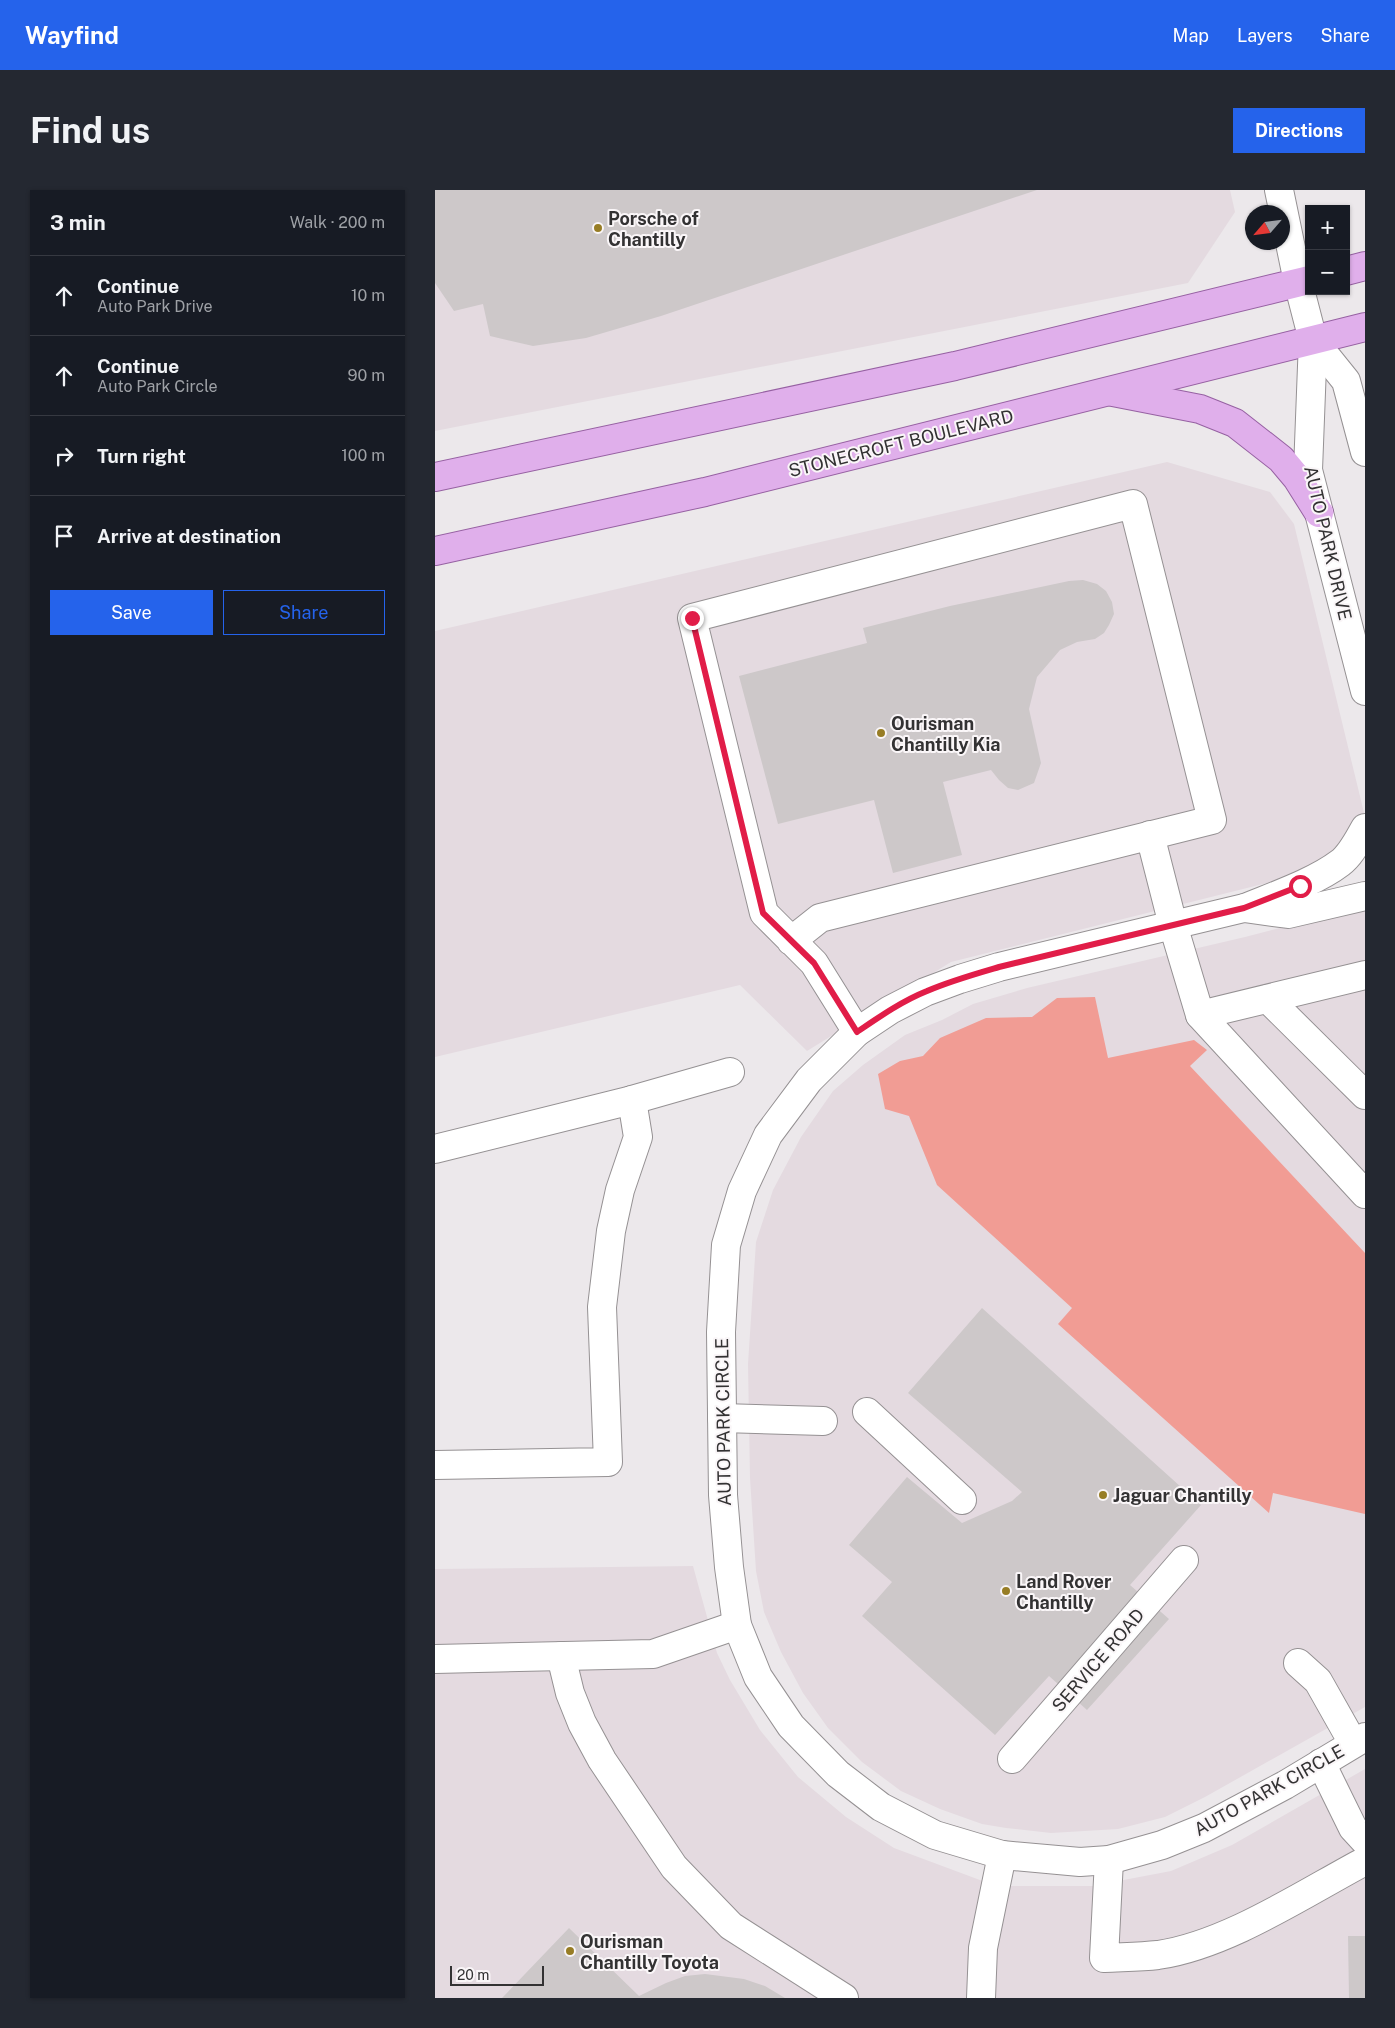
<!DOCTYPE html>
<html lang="en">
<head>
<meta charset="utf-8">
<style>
  body { margin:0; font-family:"Public Sans",sans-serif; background:#242831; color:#f1f3f6 }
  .controls { position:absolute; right:15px; top:15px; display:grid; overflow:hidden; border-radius:0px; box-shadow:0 1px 4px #0004 }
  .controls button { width:45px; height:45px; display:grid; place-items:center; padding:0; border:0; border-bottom:1px solid #363941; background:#171b24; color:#f1f3f6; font:25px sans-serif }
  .compass { position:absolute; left:810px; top:15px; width:45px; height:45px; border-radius:50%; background:#171b24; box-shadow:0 1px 4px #0004; rotate:242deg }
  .scale { position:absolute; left:15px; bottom:12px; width:94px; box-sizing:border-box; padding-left:5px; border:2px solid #333233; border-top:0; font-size:14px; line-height:18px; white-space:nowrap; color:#333233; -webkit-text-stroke:4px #faf6f8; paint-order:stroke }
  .stop { position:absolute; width:15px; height:15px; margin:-11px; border:4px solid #e11d48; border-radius:50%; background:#fff }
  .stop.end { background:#e11d48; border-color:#fff; box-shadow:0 1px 5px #0008 }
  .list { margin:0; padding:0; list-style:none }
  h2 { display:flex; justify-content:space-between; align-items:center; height:65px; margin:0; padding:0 20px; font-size:21px }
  h2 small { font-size:16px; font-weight:400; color:#9ea1a6 }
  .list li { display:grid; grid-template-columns:32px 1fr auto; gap:15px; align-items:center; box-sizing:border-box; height:80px; padding:0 20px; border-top:1px solid #363941 }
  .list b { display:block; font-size:19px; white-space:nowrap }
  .list p { margin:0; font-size:16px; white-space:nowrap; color:#9ea1a6 }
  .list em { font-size:16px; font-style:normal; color:#9ea1a6 }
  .actions { display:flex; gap:10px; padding:15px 20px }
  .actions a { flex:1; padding:11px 0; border:1px solid #2563eb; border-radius:0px; text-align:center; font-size:18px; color:#2563eb }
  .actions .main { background:#2563eb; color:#fff }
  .icon { flex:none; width:28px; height:28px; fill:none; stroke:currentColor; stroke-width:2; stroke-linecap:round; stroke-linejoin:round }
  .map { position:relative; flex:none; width:930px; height:1808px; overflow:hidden; border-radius:0px }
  header { display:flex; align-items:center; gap:30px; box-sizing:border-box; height:70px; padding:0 25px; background:#2563eb; color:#fff }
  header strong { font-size:24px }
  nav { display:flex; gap:28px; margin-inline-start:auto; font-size:18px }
  .intro { display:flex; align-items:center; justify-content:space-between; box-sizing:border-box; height:120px; padding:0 30px }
  h1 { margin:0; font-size:35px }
  .button { padding:12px 22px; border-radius:0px; background:#2563eb; color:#fff; font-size:18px; font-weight:700 }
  main { display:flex; gap:30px; padding:0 30px }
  aside { flex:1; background:#171b24; border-radius:0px; box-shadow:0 1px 4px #0004 }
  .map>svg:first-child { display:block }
</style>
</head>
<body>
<header>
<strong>Wayfind</strong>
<nav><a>Map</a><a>Layers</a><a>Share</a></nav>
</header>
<div class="intro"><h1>Find us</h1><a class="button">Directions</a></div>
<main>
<aside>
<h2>3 min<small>Walk · 200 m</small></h2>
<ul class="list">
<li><svg class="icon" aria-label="ahead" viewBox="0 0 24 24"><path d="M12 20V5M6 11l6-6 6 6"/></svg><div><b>Continue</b><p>Auto Park Drive</p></div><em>10 m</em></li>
<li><svg class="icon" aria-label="ahead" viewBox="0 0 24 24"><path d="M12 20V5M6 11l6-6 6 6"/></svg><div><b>Continue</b><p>Auto Park Circle</p></div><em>90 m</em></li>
<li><svg class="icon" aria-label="right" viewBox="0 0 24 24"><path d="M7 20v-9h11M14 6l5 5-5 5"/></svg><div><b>Turn right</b></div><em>100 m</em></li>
<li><svg class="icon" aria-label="arrive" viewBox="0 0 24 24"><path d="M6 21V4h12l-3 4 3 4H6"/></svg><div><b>Arrive at destination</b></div></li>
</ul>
<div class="actions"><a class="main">Save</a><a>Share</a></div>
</aside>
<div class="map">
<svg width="930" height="1808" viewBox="0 0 930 1808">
  <rect width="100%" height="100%" fill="#ece8eb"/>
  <g fill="#e4dae0">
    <path d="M0,0H795L800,22L753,93L0,241Z"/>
    <path d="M732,272L835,302L859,334L930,627L892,678L516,772L372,861L305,795L0,867V441Z"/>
    <path d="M930,716V1517L770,1607L730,1627L683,1639L616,1643L571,1638L547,1634L505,1619L466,1601L427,1572L393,1538L368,1503L346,1462L329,1422L321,1381L315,1288L313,1174L321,1052L338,1000L366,947L398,901L428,875L470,845L507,830L538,814L592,798L810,747Z"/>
    <path d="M258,1376L282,1463L295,1490L325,1540L363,1587L411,1627L459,1658L561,1696H657L736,1681L797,1655L930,1579V1808H0V1379Z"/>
  </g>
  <path fill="#f19c94" d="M660,807L673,868L759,850L772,860L755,876L930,1063V1324L838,1303L834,1323L623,1134L637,1118L502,995L474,926L450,919L443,884L465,871L488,866L505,848L551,828L597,827L622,808Z"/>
  <g fill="#cdc8c9">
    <path d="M0,0H602L226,126L151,148L98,156L55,146L48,114L19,121L0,93Z"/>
    <path d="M648,390L662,394L671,401L677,412L679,424L674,435L669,443L660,449L642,452L625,460L602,487L594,519L606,573L599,593L583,600L573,598L564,590L556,580L508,592L527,665L458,683L439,610L343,634L304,486L432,453L428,438L515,416L634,391Z"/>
    <path d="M547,1118L766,1315L695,1395L734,1429L652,1520L614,1486L560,1545L427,1426L457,1392L414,1355L472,1287L527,1333L577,1311L587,1302L473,1203Z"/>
    <path d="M134,1738L204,1806L231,1793L250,1786L270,1784L309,1789L330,1796L350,1808H67Z"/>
    <path d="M913,1746H930V1808H914Z"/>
  </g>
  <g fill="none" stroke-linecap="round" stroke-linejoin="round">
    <defs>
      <g id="minor">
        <path d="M844,0L863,92L878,150L873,280L930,501"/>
        <path d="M878,150L911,191L930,262"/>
        <path d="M715,645L738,735L765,825L930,785"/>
        <path d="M930,706L853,724L809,718L738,735L564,777L525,789L490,802L455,820L422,842L374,890L333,945L307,1001L291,1055L286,1142L288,1305L294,1377L302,1435L323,1487L356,1536L403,1584L446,1617L500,1645L567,1665L645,1672L674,1670L727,1655L769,1638L850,1595L930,1547"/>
        <path d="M810,718C839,706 880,692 905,673C916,665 923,650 930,638"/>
        <path d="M356,751L385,728L777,630L698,314L257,428L329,723L379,773L422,842"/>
        <path d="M833,809L930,905"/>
        <path d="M765,825L930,1004"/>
        <path d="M197,910L295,882"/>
        <path d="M0,959L197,910L203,947L185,1000L176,1041L167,1117L173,1272L0,1275"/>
        <path d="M432,1222L527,1310"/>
        <path d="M287,1228L388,1231"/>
        <path d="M126,1466L135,1503L147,1533L167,1570L239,1677L296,1736L409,1808"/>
        <path d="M0,1469L218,1464L302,1435"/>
        <path d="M863,1473L883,1491L918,1553"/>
        <path d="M577,1569L749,1370"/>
        <path d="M886,1573L918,1638L930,1651"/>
        <path d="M674,1670L669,1768C687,1767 705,1767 723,1765C792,1755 868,1704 930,1671"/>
        <path d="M546,1808L548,1758L567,1665"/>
      </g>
      <g id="major">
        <path d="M911,81L930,76"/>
        <path d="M678,202L765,219L800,233L846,269L862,288L884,323"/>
        <path d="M0,287L520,176L874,90"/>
        <path d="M0,361L270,302L930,137"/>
      </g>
    </defs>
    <use href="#minor" stroke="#959193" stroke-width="30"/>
    <use href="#major" stroke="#9661a2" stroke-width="30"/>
    <use href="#minor" stroke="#fff" stroke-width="28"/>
    <use href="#major" stroke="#e0afeb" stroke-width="28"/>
  </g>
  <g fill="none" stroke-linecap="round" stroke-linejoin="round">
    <path stroke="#e11d48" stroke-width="6" d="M257,428L328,723L379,773L422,842C444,827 467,811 492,801C515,791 540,784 564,777L809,718L865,696"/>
  </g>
  <g fill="#977d25" stroke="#faf6f8" stroke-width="2">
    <circle cx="163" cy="38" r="5"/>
    <circle cx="446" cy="543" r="5"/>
    <circle cx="668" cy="1305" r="5"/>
    <circle cx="571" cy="1401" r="5"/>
    <circle cx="135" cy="1761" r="5"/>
  </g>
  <g text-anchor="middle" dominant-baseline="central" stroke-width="4" stroke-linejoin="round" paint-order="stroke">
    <g font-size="18" font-weight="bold" fill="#333233" stroke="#faf6f8" text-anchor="start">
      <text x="173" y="28">Porsche of<tspan x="173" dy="21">Chantilly</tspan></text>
      <text x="456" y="533">Ourisman<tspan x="456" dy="21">Chantilly Kia</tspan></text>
      <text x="678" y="1305">Jaguar Chantilly</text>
      <text x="581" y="1391">Land Rover<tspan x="581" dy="21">Chantilly</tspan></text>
      <text x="145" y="1751">Ourisman<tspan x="145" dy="21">Chantilly Toyota</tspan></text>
    </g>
    <g font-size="18" fill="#333233" stroke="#faf6f8">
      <text transform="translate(466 253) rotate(-14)">STONECROFT BOULEVARD</text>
      <text transform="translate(893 353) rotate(77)">AUTO PARK DRIVE</text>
      <text transform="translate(288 1232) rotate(-91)">AUTO PARK CIRCLE</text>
      <text transform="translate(663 1470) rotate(-49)">SERVICE ROAD</text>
      <text transform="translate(834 1600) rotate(-29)">AUTO PARK CIRCLE</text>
    </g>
  </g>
</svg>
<div class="controls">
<button>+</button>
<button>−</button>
</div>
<svg class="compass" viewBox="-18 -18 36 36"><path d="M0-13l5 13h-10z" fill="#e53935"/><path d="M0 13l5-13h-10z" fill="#9ea1a6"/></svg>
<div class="scale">20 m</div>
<div class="stop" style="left:865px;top:696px"></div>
<div class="stop end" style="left:257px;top:428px"></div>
</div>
</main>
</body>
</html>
